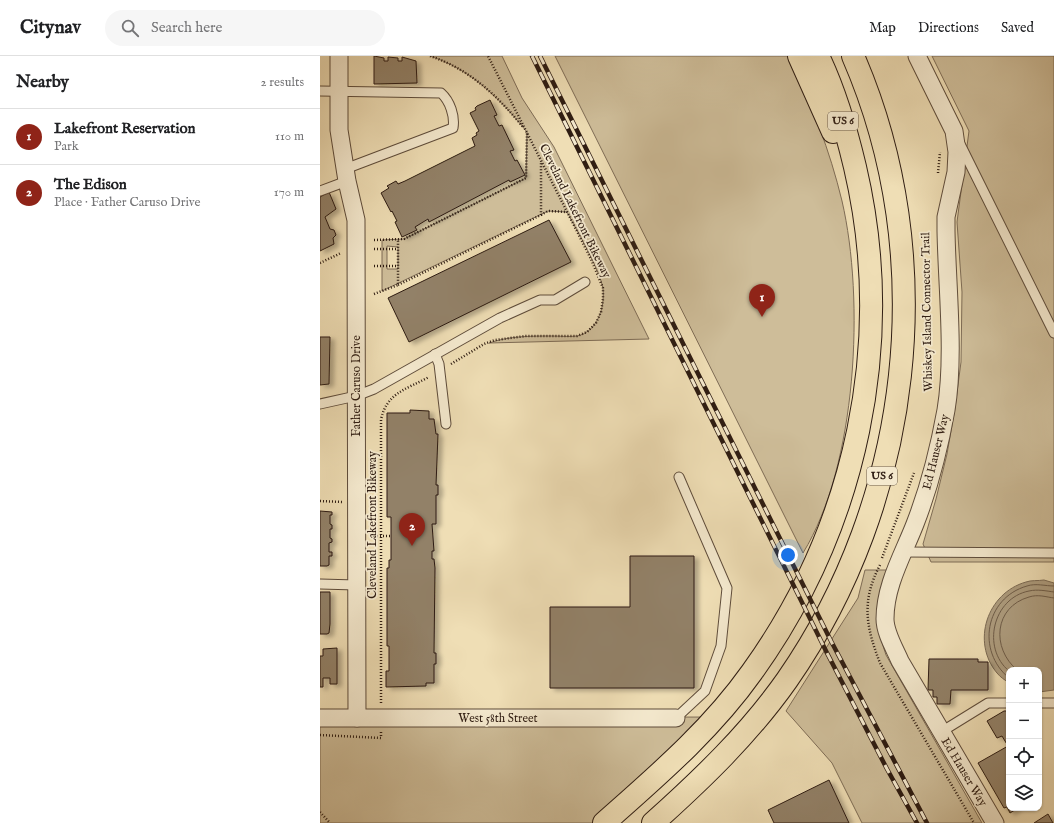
<!DOCTYPE html>
<html lang="en">
<head>
<meta charset="utf-8">
<style>
  body { margin:0; font-family:"IM FELL English",serif; background:#f6f6f6; color:#202124 }
  .controls { position:absolute; right:12px; bottom:12px; display:grid; overflow:hidden; border-radius:8px; box-shadow:0 1px 3px #0004 }
  .controls button { width:36px; height:36px; display:grid; place-items:center; padding:0; border:0; border-bottom:1px solid #e0e0e0; background:#fff; color:#202124; font:20px sans-serif }
  .you { position:absolute; left:468px; top:499px; width:14px; height:14px; margin:-10px; border:3px solid #fff; border-radius:50%; background:#1a73e8; box-shadow:0 0 0 6px #1a73e833 }
  .badge { display:grid; place-items:center; width:26px; height:26px; border-radius:50%; background:#8f2418; color:#fff; font-size:13px; font-weight:700 }
  .pin { position:absolute; translate:-50% -33px; filter:drop-shadow(0 1px 2px #0008) }
  .pin::after { content:''; position:absolute; top:21px; width:14px; height:12px; background:inherit; clip-path:polygon(0 0,100% 0,50% 100%) }
  .list { margin:0; padding:0; list-style:none }
  h2 { display:flex; justify-content:space-between; align-items:center; height:52px; margin:0; padding:0 16px; font-size:17px }
  h2 small { font-size:13px; font-weight:400; color:#757577 }
  .list li { display:grid; grid-template-columns:26px 1fr auto; gap:12px; align-items:center; box-sizing:border-box; height:56px; padding:0 16px; border-top:1px solid #e0e0e0 }
  .list b { display:block; font-size:15px; white-space:nowrap }
  .list p { margin:0; font-size:13px; white-space:nowrap; color:#757577 }
  .list em { font-size:13px; font-style:normal; color:#757577 }
  .icon { flex:none; width:22px; height:22px; fill:none; stroke:currentColor; stroke-width:2; stroke-linecap:round; stroke-linejoin:round }
  .map { position:relative; flex:none; width:734px; height:767px; overflow:hidden }
  header { display:flex; align-items:center; gap:24px; box-sizing:border-box; height:56px; padding:0 20px; background:#fff; border-bottom:1px solid #e0e0e0 }
  header strong { font-size:19px }
  nav { display:flex; gap:22px; margin-inline-start:auto; font-size:14px }
  .search { width:280px; height:36px; background:#f6f6f6; display:flex; align-items:center; gap:10px; box-sizing:border-box; padding:0 14px; border-radius:22px; color:#757577; font-size:15px }
  main { display:flex }
  aside { flex:1; background:#fff }
  .map>svg:first-child { display:block }
</style>
</head>
<body>
<header>
<strong>Citynav</strong>
<div class="search"><svg class="icon" aria-label="search" viewBox="0 0 24 24"><circle cx="10" cy="10" r="6"/><path d="M15 15l6 6"/></svg>Search here</div>
<nav><a>Map</a><a>Directions</a><a>Saved</a></nav>
</header>
<main>
<aside>
<h2>Nearby<small>2 results</small></h2>
<ul class="list">
<li><span class="badge">1</span><div><b>Lakefront Reservation</b><p>Park</p></div><em>110 m</em></li>
<li><span class="badge">2</span><div><b>The Edison</b><p>Place · Father Caruso Drive</p></div><em>170 m</em></li>
</ul>
</aside>
<div class="map">
<svg width="734" height="767" viewBox="0 0 734 767">
  <defs>
    <filter id="shadow"><feDropShadow dx="4.5" dy="2.5" stdDeviation="2" flood-color="#0004"/></filter>
  </defs>
  <rect width="100%" height="100%" fill="#efdeb5"/>
  <filter id="stains"><feTurbulence type="fractalNoise" baseFrequency=".005" numOctaves="4"/><feColorMatrix values="0 0 0 0 .2 0 0 0 0 .09 0 0 0 0 .02 0 0 0 .5 -.17"/></filter>
  <radialGradient id="worn" r=".72"><stop offset=".6" stop-color="#630" stop-opacity="0"/><stop offset="1" stop-color="#630" stop-opacity=".3"/></radialGradient>
  <g fill="#cebd99" stroke="#7e6c56" fill-rule="evenodd">
    <path d="M110,0H182L202,42L234,91L329,283L169,287C189,280 211,280 232,280C240,280 249,281 257,280C277,276 285,252 283,233C281,216 256,173 247,156L228,155L62,235V184L84,183L206,122L207,76C179,42 152,14 110,0ZM67,190L78,191V213H67Z"/>
    <path d="M235,0H469C491,46 510,95 522,145C545,244 537,409 483,497Z"/>
    <path d="M612,0H734V506H611L603,488L616,443L627,398L635,352L641,306L642,236L637,166L649,75Z"/>
    <path d="M545,514H568C555,547 555,566 566,599L662,767H542L512,707L466,655L538,542Z"/>
    <path d="M396,661L284,767H0V662Z"/>
  </g>
  <path fill="#ad9c7e" stroke="#7a6953" d="M724,524L734,527V634L719,636V614H689V627C685,624 680,621 677,617C651,586 667,537 706,526C711,524 718,525 724,524Z"/>
  <g fill="none" stroke-linecap="round" stroke-linejoin="round">
    <g stroke="#6e5c48" stroke-width="1">
      <path d="M697,614C671,592 674,551 709,541C718,538 726,541 734,542"/>
      <path d="M689,615C661,592 673,542 709,535C718,533 726,535 734,536"/>
      <path d="M689,622C656,595 665,542 707,530C716,527 725,530 734,530"/>
    </g>
  </g>
  <g fill="#928167" stroke="#2e1c12" filter="url(#shadow)">
    <path d="M54,0L64,2V5H68V1L78,2V5H82V1L96,5L97,27L54,28Z"/>
    <path d="M170,44L177,59L174,60L179,70L182,69L194,94L190,95L195,105L197,104L205,119L190,126L189,124L109,166L108,163L95,171L97,174L82,181L75,166L77,165L72,155L71,156L61,137L69,132L67,130L76,125L78,128L85,125L155,90L152,82L157,79L156,77L159,75L150,57L156,54L155,52L157,50Z"/>
    <path d="M9,136L16,153L5,161L10,173L14,174L16,179L13,182L14,188L0,195V141Z"/>
    <path d="M229,164L251,206L89,286L68,242Z"/>
    <path d="M0,281H10L9,328L0,329Z"/>
    <path d="M90,354L109,355V363H114L116,378H118L116,429H118V439H116V468H112L114,495H112V503H114L115,512L114,597H116V608H114V627H106V630L66,631V615H69V590H67V512H69V504H71V461H67V357H90Z"/>
    <path d="M0,455L12,456V459H10V468L12,469V473H10V482L12,483V486L9,487V496H12V500H9V509L7,510H0Z"/>
    <path d="M310,500H374V632H230V551H310Z"/>
    <path d="M0,536H10V568L9,577L7,578H0Z"/>
    <path d="M17,592V628H10V622H3V631H0V600H3V593Z"/>
    <path d="M609,603H658V606H668V634H631L630,648H617V641H613V634H608Z"/>
    <path d="M684,655H689V752H698L690,757L687,751L684,752L658,707L688,690L682,680L677,682L667,665Z"/>
    <path d="M509,724L529,767H454L448,754Z"/>
    <path d="M728,758L733,767H714Z"/>
  </g>
  <g fill="none" stroke-linecap="round" stroke-linejoin="round">
    <defs>
      <g id="service">
        <path d="M0,35L121,37C130,45 135,60 133,72L25,113"/>
        <path d="M640,88L734,277"/>
        <path d="M0,135L27,125"/>
        <path d="M115,298L119,308L126,368"/>
        <path d="M0,348L36,340L54,333L180,262L220,244H235L265,226"/>
        <path d="M584,496L734,497"/>
        <path d="M0,528L36,529"/>
        <path d="M719,647H734"/>
        <path d="M356,662L385,635L401,590L407,532L359,421"/>
        <path d="M621,676L668,647H689"/>
      </g>
      <g id="minor">
        <path d="M19,0V74L27,125L36,164L37,662"/>
        <path d="M597,0L634,75L637,96L636,116L626,161V175C627,231 635,300 626,354C619,393 609,432 595,468C583,499 565,529 565,563C565,577 575,593 580,605L675,767"/>
        <path d="M0,662H356"/>
      </g>
      <g id="motorway">
        <path d="M479,0L513,76"/>
        <path d="M284,767C337,720 391,674 432,616C537,470 576,286 535,111C526,73 515,35 498,0"/>
        <path d="M333,767C382,723 429,678 467,624C592,444 621,202 533,0"/>
      </g>
    </defs>
    <use href="#service" stroke="#5e4c3b" stroke-width="11"/>
    <use href="#minor" stroke="#5e4c3b" stroke-width="19"/>
    <use href="#motorway" stroke="#2e1c12" stroke-width="24"/>
    <g stroke="#2e1c12" stroke-width="2.5" stroke-dasharray="1 2" stroke-linecap="butt">
      <path d="M110,0C149,13 177,39 203,71"/>
      <path d="M618,117L620,96"/>
      <path d="M221,159L228,155L247,156"/>
      <path d="M54,184L84,183L206,122L207,77"/>
      <path d="M54,193H78"/>
      <path d="M0,207L21,197"/>
      <path d="M54,210H78"/>
      <path d="M78,229L221,159V105"/>
      <path d="M54,238L78,229V183"/>
      <path d="M131,308L164,288L175,284L206,280H257L267,276L276,267L281,256L283,243V232L271,203L168,0"/>
      <path d="M0,445L22,446"/>
      <path d="M54,480H71"/>
      <path d="M562,502L594,417"/>
      <path d="M560,509C541,545 546,571 560,607L654,767"/>
      <path d="M61,647V364C66,337 87,333 109,321"/>
      <path d="M0,679L61,682V676"/>
      <path d="M0,756L10,767"/>
    </g>
    <use href="#service" stroke="#f5eacf" stroke-width="9"/>
    <use href="#minor" stroke="#f5eacf" stroke-width="17"/>
    <use href="#motorway" stroke="#efdeb5" stroke-width="22"/>
    <defs>
      <g id="rail">
        <path d="M212,0L507,597L567,713L597,767"/>
        <path d="M220,0L511,585L607,767"/>
      </g>
    </defs>
    <use href="#rail" stroke="#2e1c12" stroke-width="4.5"/>
    <use href="#rail" stroke="#f5eacf" stroke-width="3" stroke-dasharray="9" stroke-linecap="butt"/>
  </g>
  <g text-anchor="middle" dominant-baseline="central" stroke-width="3.5" stroke-linejoin="round" paint-order="stroke">
    <g fill="#f5eacf" stroke="#6a5a4b" stroke-width="1">
      <rect x="508" y="56" width="30" height="18" rx="3"/>
      <rect x="547" y="411" width="30" height="18" rx="3"/>
    </g>
    <g font-size="11" font-weight="bold" fill="#2e1c12">
      <text x="523" y="65">US 6</text>
      <text x="562" y="420">US 6</text>
    </g>
    <g font-size="12" fill="#2e1c12" stroke="#f5eacf">
      <text transform="translate(255 155) rotate(64)">Cleveland Lakefront Bikeway</text>
      <text transform="translate(607 256) rotate(-91)">Whiskey Island Connector Trail</text>
      <text transform="translate(36 330) rotate(-90)">Father Caruso Drive</text>
      <text transform="translate(616 396) rotate(-76)">Ed Hauser Way</text>
      <text transform="translate(52 469) rotate(-90)">Cleveland Lakefront Bikeway</text>
      <text x="178" y="662">West 58th Street</text>
      <text transform="translate(644 716) rotate(59)">Ed Hauser Way</text>
    </g>
  </g>
  <rect width="100%" height="100%" filter="url(#stains)"/>
  <rect width="100%" height="100%" fill="url(#worn)"/>
</svg>
<div class="controls">
<button>+</button>
<button>−</button>
<button><svg class="icon" aria-label="locate" viewBox="0 0 24 24"><circle cx="12" cy="12" r="6"/><path d="M12 2v4M12 18v4M2 12h4M18 12h4"/></svg></button>
<button><svg class="icon" aria-label="layers" viewBox="0 0 24 24"><path d="M12 4l9 5-9 5-9-5zM3 14l9 5 9-5"/></svg></button>
</div>
<div class="you"></div>
<div class="pin badge" style="left:442px;top:261px">1</div>
<div class="pin badge" style="left:92px;top:490px">2</div>
</div>
</main>
</body>
</html>
